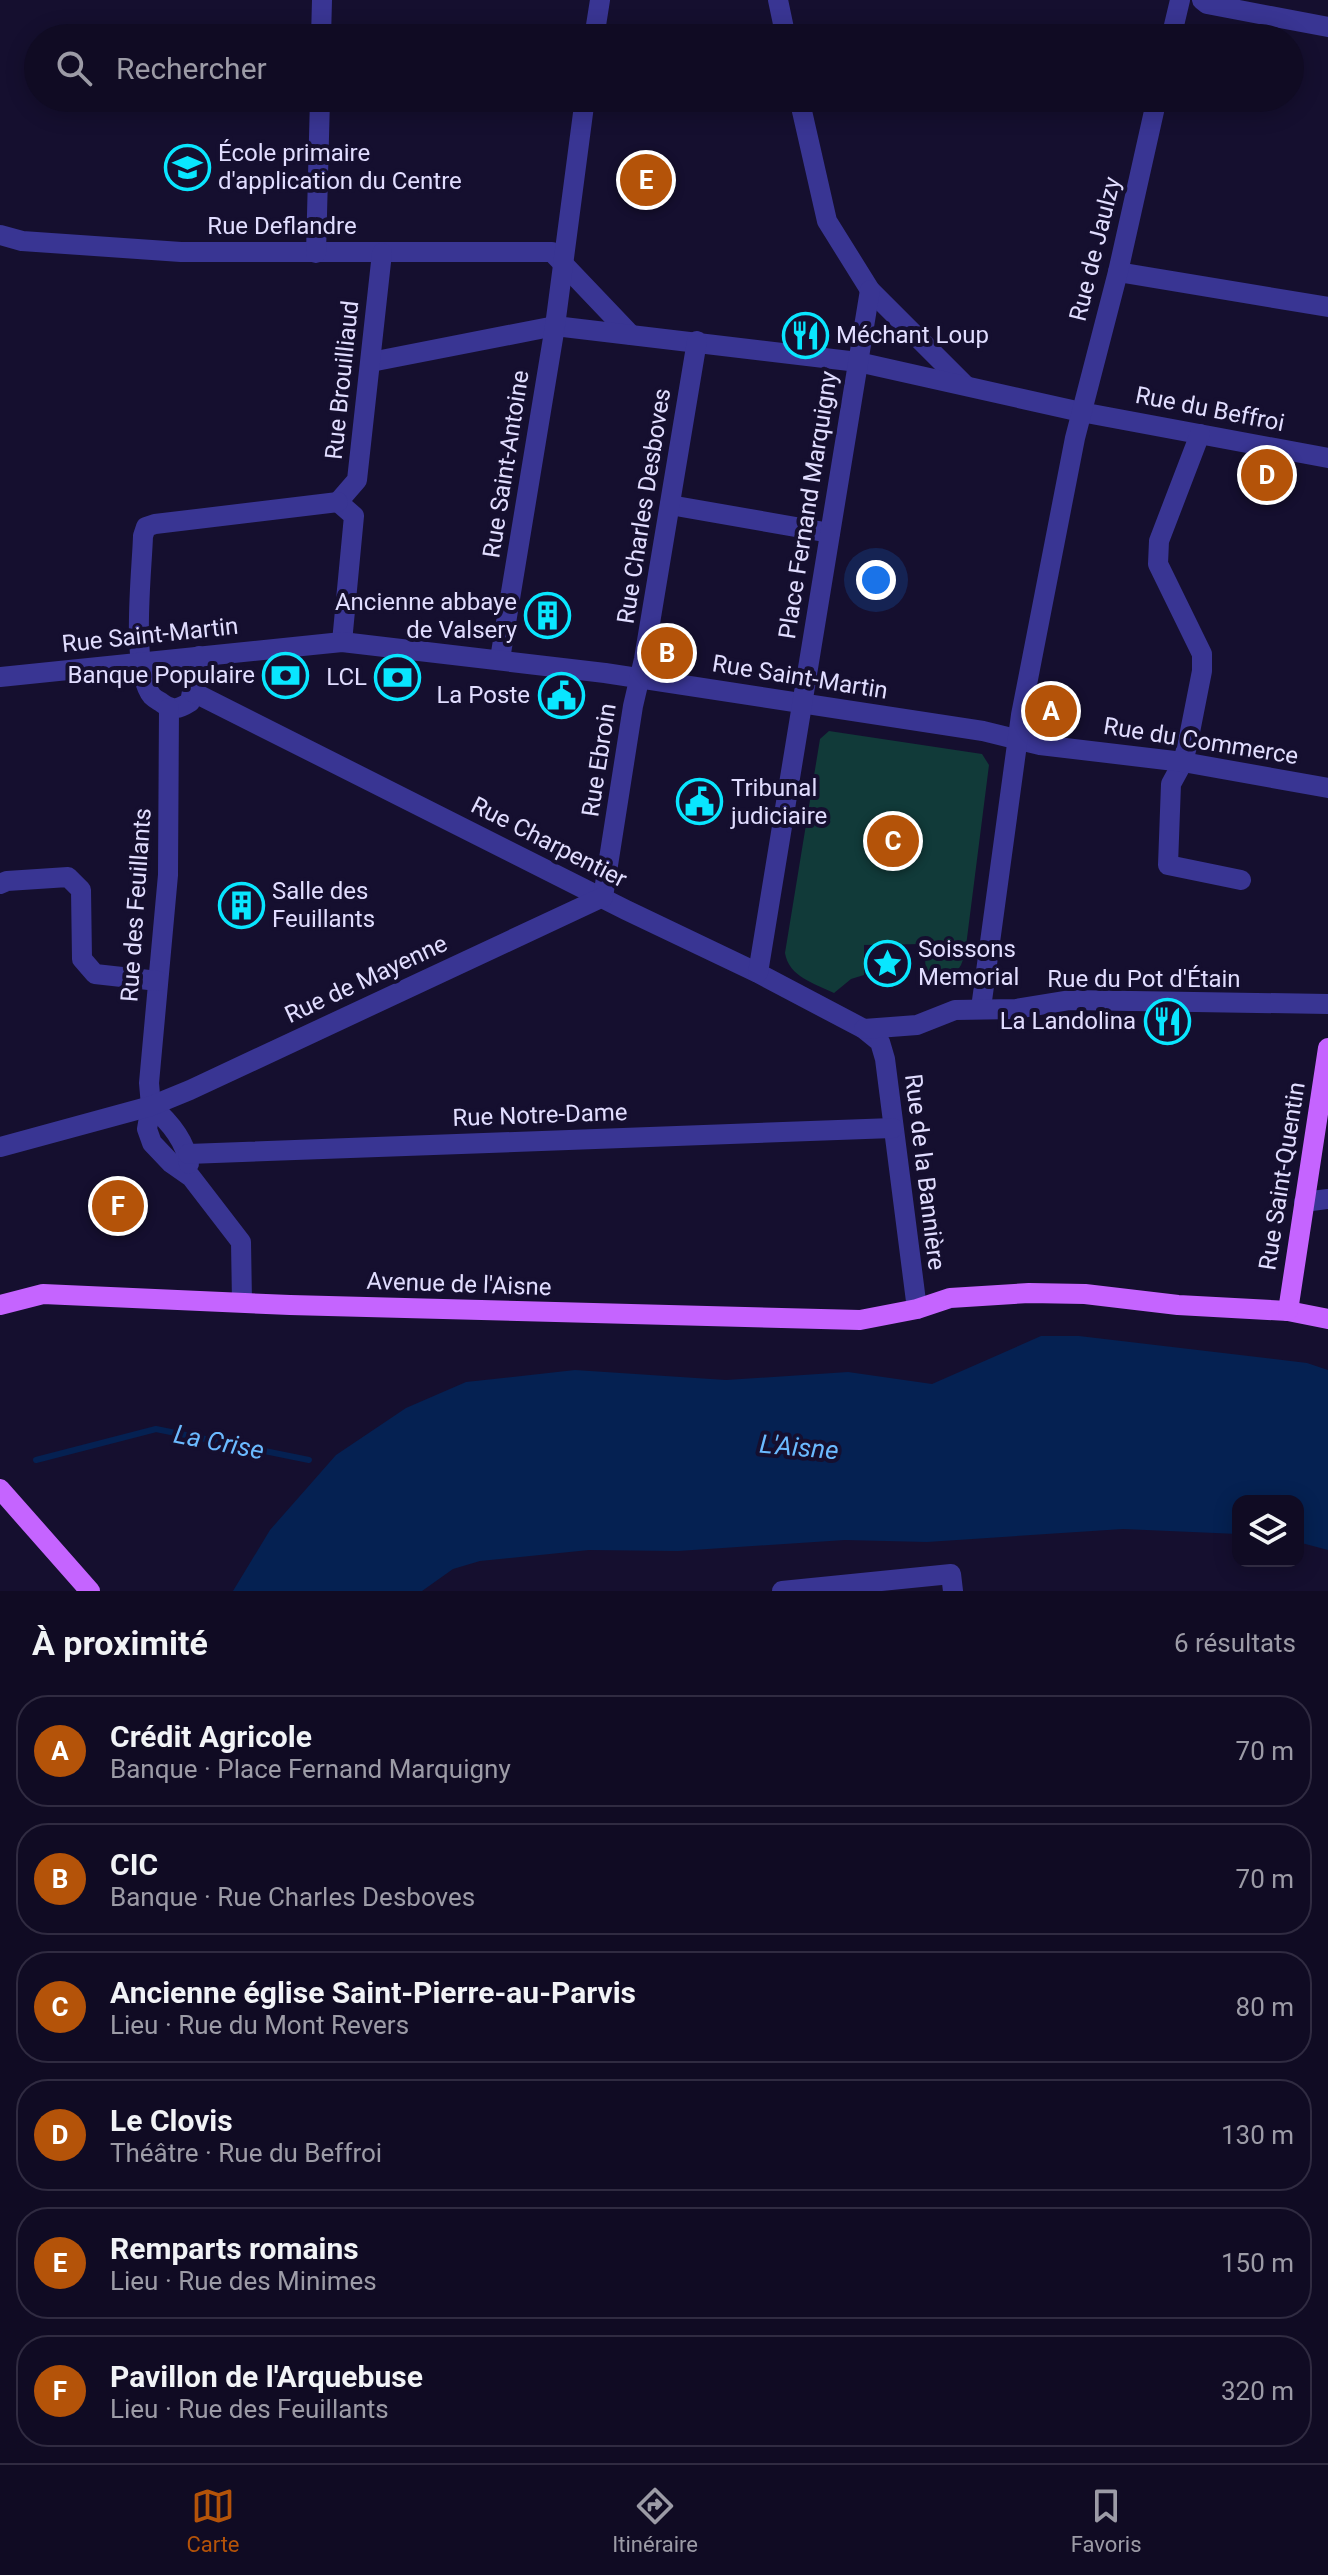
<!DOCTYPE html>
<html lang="fr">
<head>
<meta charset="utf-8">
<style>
  body { margin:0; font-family:Roboto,sans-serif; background:#1e1930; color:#f1f3f6 }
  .controls { position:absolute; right:24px; bottom:24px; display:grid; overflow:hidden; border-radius:16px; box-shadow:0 4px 20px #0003 }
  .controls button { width:72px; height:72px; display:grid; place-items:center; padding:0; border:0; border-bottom:2px solid #302b41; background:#100b23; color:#f1f3f6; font:40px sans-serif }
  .you { position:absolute; left:876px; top:580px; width:28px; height:28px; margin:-20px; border:6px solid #fff; border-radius:50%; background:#1a73e8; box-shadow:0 0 0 12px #1a73e833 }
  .badge { display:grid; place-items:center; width:52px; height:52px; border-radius:50%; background:#b45309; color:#fff; font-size:26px; font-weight:700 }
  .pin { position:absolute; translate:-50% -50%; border:4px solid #fff; box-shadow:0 2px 8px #0006 }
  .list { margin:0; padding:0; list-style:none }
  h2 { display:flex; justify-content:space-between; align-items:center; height:104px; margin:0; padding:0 32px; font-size:34px }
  h2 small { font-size:26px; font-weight:400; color:#9c9ba6 }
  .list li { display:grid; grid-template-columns:52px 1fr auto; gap:24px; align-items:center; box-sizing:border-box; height:112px; margin:0 16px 16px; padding:0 16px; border:2px solid #302b41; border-radius:32px }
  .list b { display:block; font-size:30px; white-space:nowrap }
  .list p { margin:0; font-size:26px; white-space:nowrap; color:#9c9ba6 }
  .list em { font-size:26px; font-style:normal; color:#9c9ba6 }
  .icon { flex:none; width:44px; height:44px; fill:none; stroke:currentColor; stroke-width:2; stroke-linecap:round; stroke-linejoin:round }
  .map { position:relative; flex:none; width:1328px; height:1591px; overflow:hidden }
  .search { position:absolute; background:#100b23; box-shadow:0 4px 20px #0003; left:24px; right:24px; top:24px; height:88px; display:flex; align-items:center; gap:20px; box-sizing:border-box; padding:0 28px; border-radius:44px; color:#9c9ba6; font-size:30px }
  .sheet { height:872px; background:#100b23 }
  nav { display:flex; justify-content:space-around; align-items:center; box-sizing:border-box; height:112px; border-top:2px solid #302b41; background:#100b23; font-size:22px; color:#9c9ba6 }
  nav a { display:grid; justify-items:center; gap:4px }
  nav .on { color:#b45309 }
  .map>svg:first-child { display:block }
</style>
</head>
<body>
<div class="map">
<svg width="1328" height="1591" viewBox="0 0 1328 1591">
  <rect width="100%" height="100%" fill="#150f2f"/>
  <path fill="#113a39" d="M829,731L982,754L989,765L965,954L961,965L952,979L936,972L926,973L924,944L864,945V975L851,979L834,993C814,983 789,977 785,953L820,739Z"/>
  <path fill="#052152" d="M1041,1336H1079L1307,1363L1328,1370V1550L1298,1542V1501H1238V1534L1123,1529L927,1542L845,1540L678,1551L589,1550L480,1561L453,1569L422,1591H233L270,1530L336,1455L406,1408L466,1382L575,1370L726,1380L848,1372L932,1384Z"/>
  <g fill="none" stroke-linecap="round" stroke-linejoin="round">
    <path stroke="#052152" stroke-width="6" d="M36,1460L156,1429L309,1460"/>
    <g stroke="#393593" stroke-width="20">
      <path d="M778,0L786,38"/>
      <path d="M1202,0L1207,4L1328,27"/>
      <path d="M321,38L322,0"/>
      <path d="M594,38L600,0"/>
      <path d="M1171,38L1180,0"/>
      <path d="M799,98L827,221L870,290L965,385"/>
      <path d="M0,235L22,241L181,252H552L631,335"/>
      <path d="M316,253L320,98"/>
      <path d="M1118,272L1328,307"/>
      <path d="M371,362L555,326L858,362L1081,412L1328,458"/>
      <path d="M1200,434L1159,541L1158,564L1202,654V671L1188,742L1183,762L1171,784L1168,865L1241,880"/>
      <path d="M338,502L357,480L382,253"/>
      <path d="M338,502L354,516L342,642"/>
      <path d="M670,505L830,533"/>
      <path d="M199,656L190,702C179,709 172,711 162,703C159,701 155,699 152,696C130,669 142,572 143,536L146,527L155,524L338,502"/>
      <path d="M500,659L555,326L585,98"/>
      <path d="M0,677L342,642L605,673L983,731L1040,745L1183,762L1328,788"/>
      <path d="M193,692L626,910L758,973L864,1029L880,1042L885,1059L917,1309"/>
      <path d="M169,708L168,875L149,1083L151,1106L147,1129L152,1143L171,1163L191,1177L241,1242L242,1302"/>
      <path d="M0,884L7,881L68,877L81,890L82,959L95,974L158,981"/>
      <path d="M603,897L633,706L644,659L697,341"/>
      <path d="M758,973L870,290"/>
      <path d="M981,1008L1021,715L1075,438L1118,272L1157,98"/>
      <path d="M864,1029L917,1025L955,1010L1016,1009L1070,1000L1328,1004"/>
      <path d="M151,1106C169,1121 185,1140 189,1164"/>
      <path d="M0,1147L151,1106L190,1090L603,897"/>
      <path d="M188,1154L893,1128"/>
      <path d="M1304,1202L1328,1199"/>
      <path d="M782,1591L951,1574L953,1591"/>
    </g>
    <g stroke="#c564ff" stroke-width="20">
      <path d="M0,1305L43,1294L290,1305L860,1320L917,1309L950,1298L1029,1293L1085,1294L1178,1305L1288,1311L1328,1319"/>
      <path d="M1288,1311L1328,1048"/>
      <path d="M0,1489L90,1591"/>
    </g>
  </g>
  <defs>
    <symbol id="school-ring" viewBox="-11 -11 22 22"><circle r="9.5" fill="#150f2f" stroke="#09e6ff" stroke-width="1.5"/><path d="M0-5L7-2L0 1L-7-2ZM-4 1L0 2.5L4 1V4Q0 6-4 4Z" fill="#09e6ff"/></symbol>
    <symbol id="restaurant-ring" viewBox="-11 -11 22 22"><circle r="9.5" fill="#150f2f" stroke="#09e6ff" stroke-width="1.5"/><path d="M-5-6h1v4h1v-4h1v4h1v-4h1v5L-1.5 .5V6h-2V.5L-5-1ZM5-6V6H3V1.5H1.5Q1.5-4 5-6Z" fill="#09e6ff"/></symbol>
    <symbol id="building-ring" viewBox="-11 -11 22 22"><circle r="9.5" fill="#150f2f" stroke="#09e6ff" stroke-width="1.5"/><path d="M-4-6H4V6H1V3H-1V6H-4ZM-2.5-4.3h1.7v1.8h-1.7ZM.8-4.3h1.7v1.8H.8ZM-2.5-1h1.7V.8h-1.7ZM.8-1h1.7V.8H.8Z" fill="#09e6ff"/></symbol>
    <symbol id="bank-ring" viewBox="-11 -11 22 22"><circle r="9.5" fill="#150f2f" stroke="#09e6ff" stroke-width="1.5"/><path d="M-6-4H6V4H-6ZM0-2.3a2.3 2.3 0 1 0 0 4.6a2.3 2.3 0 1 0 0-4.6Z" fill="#09e6ff"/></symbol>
    <symbol id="civic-ring" viewBox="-11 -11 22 22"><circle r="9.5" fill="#150f2f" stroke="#09e6ff" stroke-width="1.5"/><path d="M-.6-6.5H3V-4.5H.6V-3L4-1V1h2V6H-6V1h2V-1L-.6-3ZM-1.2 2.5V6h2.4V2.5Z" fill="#09e6ff"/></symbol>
    <symbol id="sight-ring" viewBox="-11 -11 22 22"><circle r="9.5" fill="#150f2f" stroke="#09e6ff" stroke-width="1.5"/><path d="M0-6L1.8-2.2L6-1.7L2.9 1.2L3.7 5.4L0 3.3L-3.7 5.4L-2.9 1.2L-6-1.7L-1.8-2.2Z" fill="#09e6ff"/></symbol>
  </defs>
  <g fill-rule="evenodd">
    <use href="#school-ring" x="162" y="142" width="51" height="51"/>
    <use href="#restaurant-ring" x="780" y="310" width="51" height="51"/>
    <use href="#building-ring" x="522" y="590" width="51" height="51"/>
    <use href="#bank-ring" x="260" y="650" width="51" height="51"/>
    <use href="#bank-ring" x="372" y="652" width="51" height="51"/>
    <use href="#civic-ring" x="536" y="670" width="51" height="51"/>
    <use href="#civic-ring" x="674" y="776" width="51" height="51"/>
    <use href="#building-ring" x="216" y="880" width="51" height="51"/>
    <use href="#sight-ring" x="862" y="938" width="51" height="51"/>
    <use href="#restaurant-ring" x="1142" y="996" width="51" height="51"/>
  </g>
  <g text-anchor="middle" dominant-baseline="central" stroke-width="8" stroke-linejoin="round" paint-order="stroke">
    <g font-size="24" fill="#e1ddff" stroke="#150f2f" text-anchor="start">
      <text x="218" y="153">École primaire<tspan x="218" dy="28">d'application du Centre</tspan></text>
      <text x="836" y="335">Méchant Loup</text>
      <text x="517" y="602" text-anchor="end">Ancienne abbaye<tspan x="517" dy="28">de Valsery</tspan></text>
      <text x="255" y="675" text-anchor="end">Banque Populaire</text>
      <text x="367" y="677" text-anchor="end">LCL</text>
      <text x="530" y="695" text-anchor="end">La Poste</text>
      <text x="731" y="788">Tribunal<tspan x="731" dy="28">judiciaire</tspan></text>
      <text x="272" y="891">Salle des<tspan x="272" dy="28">Feuillants</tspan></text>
      <text x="918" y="949">Soissons<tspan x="918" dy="28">Memorial</tspan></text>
      <text x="1136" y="1021" text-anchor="end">La Landolina</text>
    </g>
    <g font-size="24" fill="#e1ddff" stroke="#150f2f">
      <text x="282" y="226">Rue Deflandre</text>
      <text transform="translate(1095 249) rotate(-76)">Rue de Jaulzy</text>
      <text transform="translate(342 380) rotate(-84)">Rue Brouilliaud</text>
      <text transform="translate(1210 409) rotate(11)">Rue du Beffroi</text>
      <text transform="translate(506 464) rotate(-81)">Rue Saint-Antoine</text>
      <text transform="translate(808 505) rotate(-81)">Place Fernand Marquigny</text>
      <text transform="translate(644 506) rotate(-81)">Rue Charles Desboves</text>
      <text transform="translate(150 635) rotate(-6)">Rue Saint-Martin</text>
      <text transform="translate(800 677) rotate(9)">Rue Saint-Martin</text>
      <text transform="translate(1201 741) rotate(9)">Rue du Commerce</text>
      <text transform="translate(599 760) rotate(-81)">Rue Ebroin</text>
      <text transform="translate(549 842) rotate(27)">Rue Charpentier</text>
      <text transform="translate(136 905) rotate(-86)">Rue des Feuillants</text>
      <text transform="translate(366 979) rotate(-25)">Rue de Mayenne</text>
      <text x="1144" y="979">Rue du Pot d'Étain</text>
      <text transform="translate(540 1115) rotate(-2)">Rue Notre-Dame</text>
      <text transform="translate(925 1172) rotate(83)">Rue de la Bannière</text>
      <text transform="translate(1282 1176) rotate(-81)">Rue Saint-Quentin</text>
      <text transform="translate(459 1284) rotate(2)">Avenue de l'Aisne</text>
    </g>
    <g font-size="26" font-style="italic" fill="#6bbaff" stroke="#150f2f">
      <text transform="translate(219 1442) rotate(11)">La Crise</text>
      <text transform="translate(799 1447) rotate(5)">L'Aisne</text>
    </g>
  </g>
</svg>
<div class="controls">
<button><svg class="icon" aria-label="layers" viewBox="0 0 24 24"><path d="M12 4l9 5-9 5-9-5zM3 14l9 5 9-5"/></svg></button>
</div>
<div class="you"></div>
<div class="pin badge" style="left:1051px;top:711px">A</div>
<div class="pin badge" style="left:667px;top:653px">B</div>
<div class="pin badge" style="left:893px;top:841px">C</div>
<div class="pin badge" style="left:1267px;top:475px">D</div>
<div class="pin badge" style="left:646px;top:180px">E</div>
<div class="pin badge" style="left:118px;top:1206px">F</div>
<div class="search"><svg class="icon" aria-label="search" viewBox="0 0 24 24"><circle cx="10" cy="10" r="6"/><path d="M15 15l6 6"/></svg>Rechercher</div>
</div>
<section class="sheet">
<h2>À proximité<small>6 résultats</small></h2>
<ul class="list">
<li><span class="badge">A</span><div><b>Crédit Agricole</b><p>Banque · Place Fernand Marquigny</p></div><em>70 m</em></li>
<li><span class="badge">B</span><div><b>CIC</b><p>Banque · Rue Charles Desboves</p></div><em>70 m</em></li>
<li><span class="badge">C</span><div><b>Ancienne église Saint-Pierre-au-Parvis</b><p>Lieu · Rue du Mont Revers</p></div><em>80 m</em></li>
<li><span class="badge">D</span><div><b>Le Clovis</b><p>Théâtre · Rue du Beffroi</p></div><em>130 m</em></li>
<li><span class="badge">E</span><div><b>Remparts romains</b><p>Lieu · Rue des Minimes</p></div><em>150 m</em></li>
<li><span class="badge">F</span><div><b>Pavillon de l'Arquebuse</b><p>Lieu · Rue des Feuillants</p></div><em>320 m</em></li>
</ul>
</section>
<nav>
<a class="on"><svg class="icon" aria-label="map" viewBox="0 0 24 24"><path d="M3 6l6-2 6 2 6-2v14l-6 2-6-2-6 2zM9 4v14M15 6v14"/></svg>Carte</a>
<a><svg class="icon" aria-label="directions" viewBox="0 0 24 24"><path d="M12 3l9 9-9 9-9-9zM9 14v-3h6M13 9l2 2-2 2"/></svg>Itinéraire</a>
<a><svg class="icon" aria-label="saved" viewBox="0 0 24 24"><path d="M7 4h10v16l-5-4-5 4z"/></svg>Favoris</a>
</nav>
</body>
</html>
